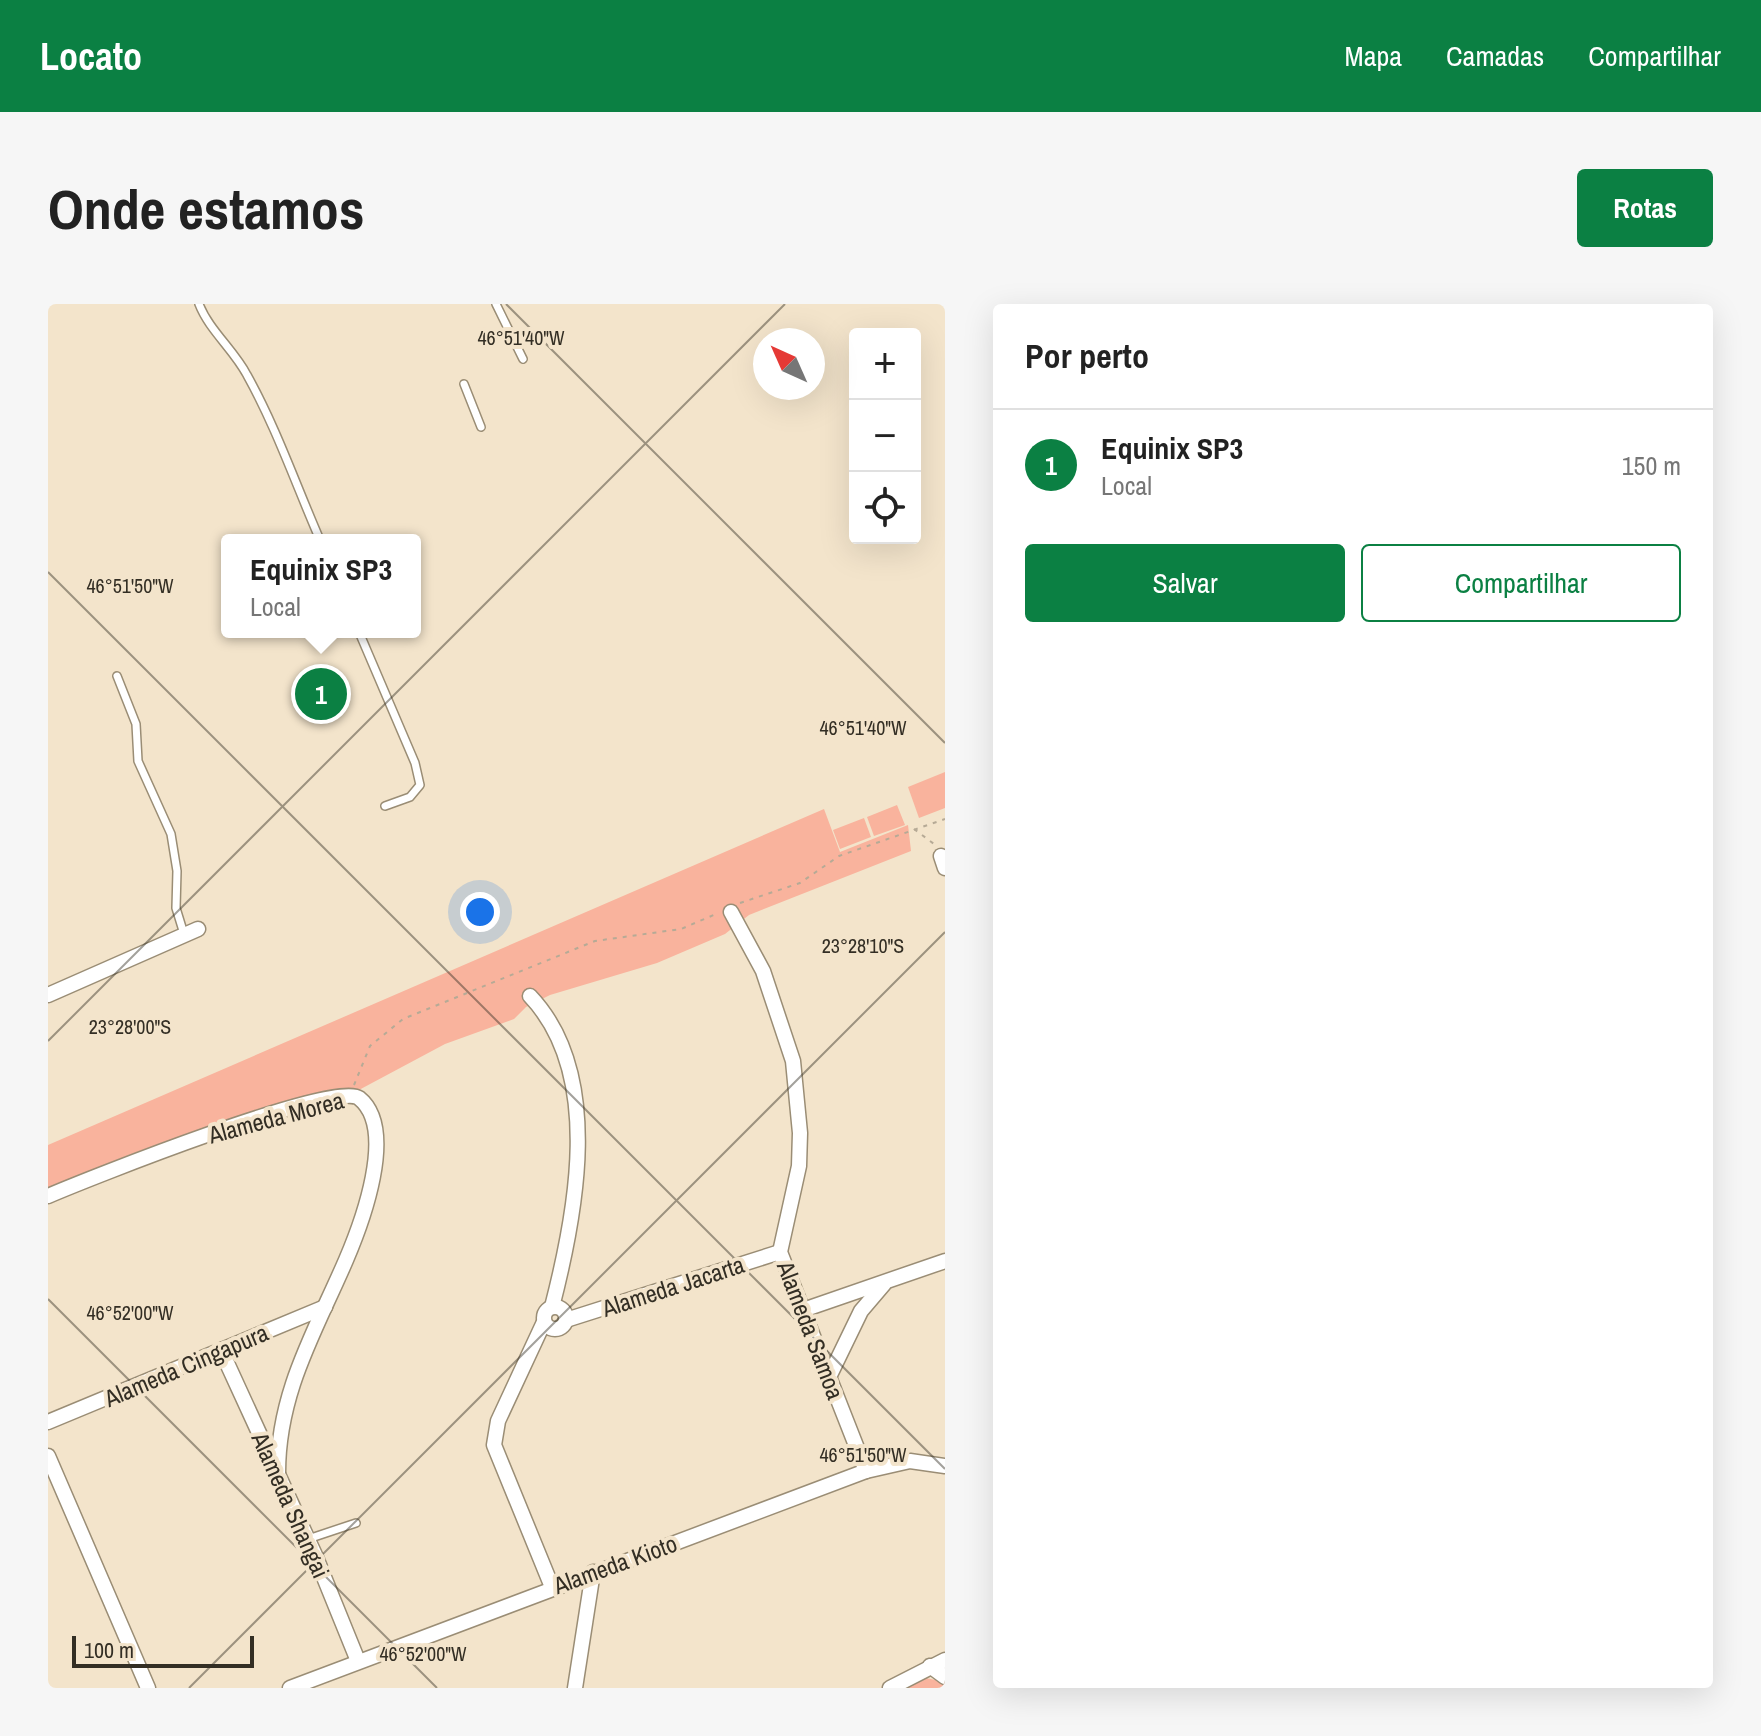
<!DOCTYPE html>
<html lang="pt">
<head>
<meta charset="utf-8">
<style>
  body { margin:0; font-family:"Archivo Narrow",sans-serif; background:#f6f6f6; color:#222 }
  .controls { position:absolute; right:24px; top:24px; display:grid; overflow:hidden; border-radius:8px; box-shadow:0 8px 32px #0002 }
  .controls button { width:72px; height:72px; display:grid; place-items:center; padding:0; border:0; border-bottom:2px solid #e0e0e0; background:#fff; color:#222; font:40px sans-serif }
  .compass { position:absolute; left:705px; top:24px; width:72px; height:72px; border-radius:50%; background:#fff; box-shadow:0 8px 32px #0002; rotate:315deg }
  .scale { position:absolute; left:24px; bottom:20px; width:182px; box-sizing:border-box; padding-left:8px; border:4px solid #332e24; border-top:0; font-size:22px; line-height:28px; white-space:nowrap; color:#332e24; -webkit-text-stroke:6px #f3e4cb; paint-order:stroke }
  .you { position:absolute; left:432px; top:608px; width:28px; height:28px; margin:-20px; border:6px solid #fff; border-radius:50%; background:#1a73e8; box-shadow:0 0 0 12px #1a73e833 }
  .badge { display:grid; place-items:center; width:52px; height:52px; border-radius:50%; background:#0b8043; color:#fff; font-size:26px; font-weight:700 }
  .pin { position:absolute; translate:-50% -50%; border:4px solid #fff; box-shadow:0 2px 8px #0006 }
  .popup { position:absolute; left:173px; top:230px; width:200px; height:104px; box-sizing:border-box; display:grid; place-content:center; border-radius:8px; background:#fff; filter:drop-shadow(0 2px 6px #0005); font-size:26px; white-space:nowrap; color:#767676 }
  .popup b { font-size:30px; color:#222 }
  .popup::after { content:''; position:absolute; left:50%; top:100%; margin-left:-16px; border:16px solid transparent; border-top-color:#fff }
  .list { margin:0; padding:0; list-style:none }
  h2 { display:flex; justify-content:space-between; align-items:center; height:104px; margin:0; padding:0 32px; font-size:34px }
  h2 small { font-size:26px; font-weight:400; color:#767676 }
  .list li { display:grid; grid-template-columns:52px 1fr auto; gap:24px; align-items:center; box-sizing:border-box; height:112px; padding:0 32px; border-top:2px solid #e0e0e0 }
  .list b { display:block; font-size:30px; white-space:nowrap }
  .list p { margin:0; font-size:26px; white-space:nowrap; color:#767676 }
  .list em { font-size:26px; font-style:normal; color:#767676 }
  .actions { display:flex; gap:16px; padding:24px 32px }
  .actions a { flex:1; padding:18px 0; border:2px solid #0b8043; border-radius:8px; text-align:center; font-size:28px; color:#0b8043 }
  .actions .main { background:#0b8043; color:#fff }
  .icon { flex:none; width:44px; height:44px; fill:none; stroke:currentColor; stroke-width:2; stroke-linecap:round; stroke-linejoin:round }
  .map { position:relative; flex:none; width:897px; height:1384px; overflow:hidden; border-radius:8px }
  header { display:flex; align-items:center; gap:48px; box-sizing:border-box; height:112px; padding:0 40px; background:#0b8043; color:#fff }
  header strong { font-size:38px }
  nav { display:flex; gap:44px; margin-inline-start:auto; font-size:28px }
  .intro { display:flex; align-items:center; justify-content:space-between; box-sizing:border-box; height:192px; padding:0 48px }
  h1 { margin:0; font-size:56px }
  .button { padding:20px 36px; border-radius:8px; background:#0b8043; color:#fff; font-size:28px; font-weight:700 }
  main { display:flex; gap:48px; padding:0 48px }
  aside { flex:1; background:#fff; border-radius:8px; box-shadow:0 8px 32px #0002 }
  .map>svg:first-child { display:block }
</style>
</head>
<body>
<header>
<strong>Locato</strong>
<nav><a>Mapa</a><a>Camadas</a><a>Compartilhar</a></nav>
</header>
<div class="intro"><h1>Onde estamos</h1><a class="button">Rotas</a></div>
<main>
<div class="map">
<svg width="897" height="1384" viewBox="0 0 897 1384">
  <rect width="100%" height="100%" fill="#f3e4cb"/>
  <g fill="#f9b39d">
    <path d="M897,468V504L871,514L860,483Z"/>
    <path d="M849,501L857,521L826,532L819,513Z"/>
    <path d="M776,505L792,548L860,521L863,547L701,611L677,630L609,659L502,691L478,703L466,715L397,740L309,787L300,785C197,808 96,841 0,885V841Z"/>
    <path d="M816,514L823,533L792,545L785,526Z"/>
    <path d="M878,1374L897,1378V1384H857Z"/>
  </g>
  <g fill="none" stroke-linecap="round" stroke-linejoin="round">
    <defs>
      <g id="lane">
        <path d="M151,0C161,26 186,46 199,71C228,123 248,181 272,236"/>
        <path d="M448,0L475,55"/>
        <path d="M416,80L433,123"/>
        <path d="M311,328L367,459L372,481L362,493L337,502"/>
        <path d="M69,372L88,420L90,457L123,530L129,567L128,604L136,630"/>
        <path d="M260,1235L308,1219"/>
      </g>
      <g id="street">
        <path d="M893,552L897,564"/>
        <path d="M683,608L715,667L745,757L752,829L751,862L732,948L818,1167"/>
        <path d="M0,691L150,625"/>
        <path d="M482,692C556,770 528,910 504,1003"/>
        <path d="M0,892C37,876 288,776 311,794C350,825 313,921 298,956C267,1028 230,1088 230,1169"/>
        <circle cx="507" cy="1014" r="11"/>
        <path d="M755,1006L897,957"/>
        <path d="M518,1016L732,948"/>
        <path d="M496,1018L450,1117L446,1141L504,1283"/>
        <path d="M173,1046L267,1251L310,1357"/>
        <path d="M781,1073L813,1007L836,980"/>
        <path d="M0,1118L277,1003"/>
        <path d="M0,1152L100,1384"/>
        <path d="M882,1362L897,1373"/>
        <path d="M242,1384L818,1167L862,1157L897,1162"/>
        <path d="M527,1384L545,1268"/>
        <path d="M842,1384L897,1356"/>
      </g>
    </defs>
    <use href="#lane" stroke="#9a8d75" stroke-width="10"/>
    <use href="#street" stroke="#9a8d75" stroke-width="17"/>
    <g stroke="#b6aa96" stroke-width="2" stroke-dasharray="4 6" stroke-linecap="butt">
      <path d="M866,525L886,540"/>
      <path d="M692,599L752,579L791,552L897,515"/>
      <path d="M306,781L322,742L355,715L547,637L633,625L668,610"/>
    </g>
    <use href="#lane" stroke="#fff" stroke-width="7"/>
    <use href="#street" stroke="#fff" stroke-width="14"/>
  </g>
  <path fill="none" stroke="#332e24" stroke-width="2" stroke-opacity="0.45" d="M458,0L897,439M0,268L897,1165M0,737L737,0M0,995L389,1384M141,1384L897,628"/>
  <g text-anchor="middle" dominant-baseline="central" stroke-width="8" stroke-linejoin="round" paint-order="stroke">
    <g font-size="24" fill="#332e24" stroke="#f3e4cb">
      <text transform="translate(228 813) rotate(-15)">Alameda Morea</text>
      <text transform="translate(625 982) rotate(-18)">Alameda Jacarta</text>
      <text transform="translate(763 1026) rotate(69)">Alameda Samoa</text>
      <text transform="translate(138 1061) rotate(-23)">Alameda Cingapura</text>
      <text transform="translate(243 1201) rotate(66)">Alameda Shangai</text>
      <text transform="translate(567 1260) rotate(-20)">Alameda Kioto</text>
    </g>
  </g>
  <g font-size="20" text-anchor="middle" fill="#332e24" stroke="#f3e4cb" stroke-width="8" stroke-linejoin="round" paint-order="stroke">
    <text x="473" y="41">46°51'40"W</text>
    <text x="82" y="289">46°51'50"W</text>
    <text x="815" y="431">46°51'40"W</text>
    <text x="815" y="649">23°28'10"S</text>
    <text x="82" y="730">23°28'00"S</text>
    <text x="82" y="1016">46°52'00"W</text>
    <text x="815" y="1158">46°51'50"W</text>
    <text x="375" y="1357">46°52'00"W</text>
  </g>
</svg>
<div class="controls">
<button>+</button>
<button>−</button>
<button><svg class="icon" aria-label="locate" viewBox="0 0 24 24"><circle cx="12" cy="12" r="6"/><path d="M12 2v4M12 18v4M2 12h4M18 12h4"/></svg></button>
</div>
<svg class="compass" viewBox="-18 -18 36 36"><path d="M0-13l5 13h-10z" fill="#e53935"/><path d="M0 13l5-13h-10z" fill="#767676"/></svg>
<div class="scale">100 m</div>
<div class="you"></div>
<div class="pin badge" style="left:273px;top:390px">1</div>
<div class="popup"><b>Equinix SP3</b>Local</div>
</div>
<aside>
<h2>Por perto<small></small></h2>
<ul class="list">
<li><span class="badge">1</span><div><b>Equinix SP3</b><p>Local</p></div><em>150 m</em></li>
</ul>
<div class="actions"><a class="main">Salvar</a><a>Compartilhar</a></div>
</aside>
</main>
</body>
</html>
